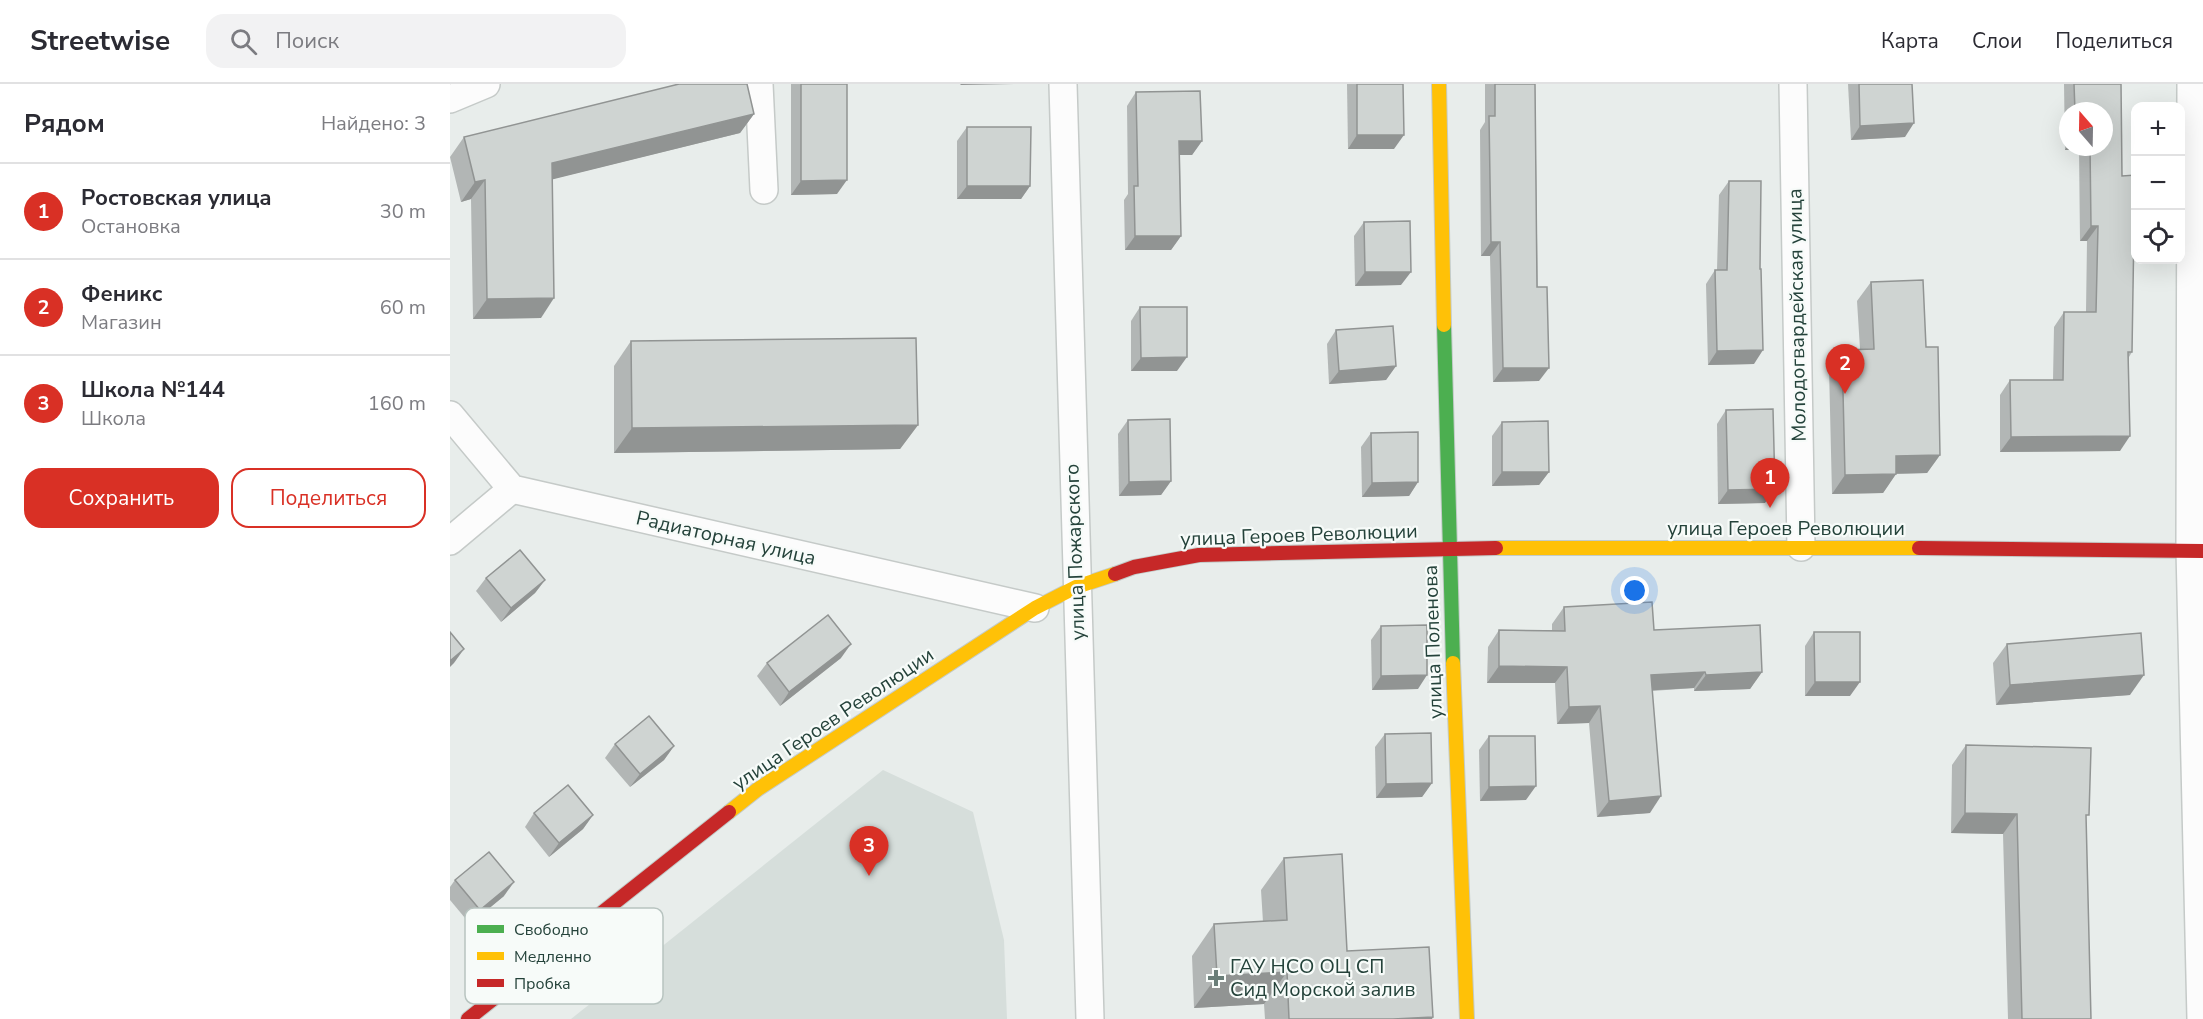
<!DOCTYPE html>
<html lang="ru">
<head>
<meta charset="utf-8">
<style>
  body { margin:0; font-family:"Nunito Sans",sans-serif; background:#f2f2f3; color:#2b2b33 }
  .controls { position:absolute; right:18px; top:18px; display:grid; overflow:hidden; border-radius:12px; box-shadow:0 6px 24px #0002 }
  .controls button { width:54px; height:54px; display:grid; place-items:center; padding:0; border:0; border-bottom:2px solid #e1e1e2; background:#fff; color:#2b2b33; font:30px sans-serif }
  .compass { position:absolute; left:1609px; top:18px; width:54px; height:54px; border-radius:50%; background:#fff; box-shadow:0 6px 24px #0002; rotate:340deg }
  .you { position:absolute; left:1185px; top:507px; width:21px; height:21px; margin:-15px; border:4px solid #fff; border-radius:50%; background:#1a73e8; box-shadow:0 0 0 9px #1a73e833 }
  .badge { display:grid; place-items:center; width:39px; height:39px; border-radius:50%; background:#d93025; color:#fff; font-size:20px; font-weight:700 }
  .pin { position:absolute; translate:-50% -50px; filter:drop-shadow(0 2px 3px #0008) }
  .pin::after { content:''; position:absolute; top:32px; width:21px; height:18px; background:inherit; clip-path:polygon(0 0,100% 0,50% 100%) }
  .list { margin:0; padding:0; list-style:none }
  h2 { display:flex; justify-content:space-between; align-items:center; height:78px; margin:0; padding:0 24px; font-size:26px }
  h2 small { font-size:20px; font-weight:400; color:#7c7c81 }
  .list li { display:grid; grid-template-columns:39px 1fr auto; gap:18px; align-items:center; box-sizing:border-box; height:96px; padding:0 24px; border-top:2px solid #e1e1e2 }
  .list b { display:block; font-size:22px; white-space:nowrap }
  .list p { margin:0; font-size:20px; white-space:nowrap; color:#7c7c81 }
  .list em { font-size:20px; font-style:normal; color:#7c7c81 }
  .actions { display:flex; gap:12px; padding:18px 24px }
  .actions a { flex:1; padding:14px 0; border:2px solid #d93025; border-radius:18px; text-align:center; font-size:21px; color:#d93025 }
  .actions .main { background:#d93025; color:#fff }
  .icon { flex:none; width:33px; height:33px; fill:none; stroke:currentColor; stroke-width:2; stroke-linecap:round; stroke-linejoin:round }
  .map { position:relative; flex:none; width:1753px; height:935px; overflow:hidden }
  header { display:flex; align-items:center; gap:36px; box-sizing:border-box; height:84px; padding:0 30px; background:#fff; border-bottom:2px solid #e1e1e2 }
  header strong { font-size:28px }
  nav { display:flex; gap:33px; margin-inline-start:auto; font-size:21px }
  .search { width:420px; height:54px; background:#f2f2f3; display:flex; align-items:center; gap:15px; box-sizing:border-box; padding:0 21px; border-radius:18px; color:#7c7c81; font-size:22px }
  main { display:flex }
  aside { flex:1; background:#fff }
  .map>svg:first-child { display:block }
</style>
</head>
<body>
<header>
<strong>Streetwise</strong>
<div class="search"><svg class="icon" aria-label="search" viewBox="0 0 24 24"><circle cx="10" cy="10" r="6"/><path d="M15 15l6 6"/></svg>Поиск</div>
<nav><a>Карта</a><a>Слои</a><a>Поделиться</a></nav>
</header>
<main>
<aside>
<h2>Рядом<small>Найдено: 3</small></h2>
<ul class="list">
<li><span class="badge">1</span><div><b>Ростовская улица</b><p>Остановка</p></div><em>30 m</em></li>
<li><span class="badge">2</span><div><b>Феникс</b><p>Магазин</p></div><em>60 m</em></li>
<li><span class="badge">3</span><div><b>Школа №144</b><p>Школа</p></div><em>160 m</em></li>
</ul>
<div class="actions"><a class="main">Сохранить</a><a>Поделиться</a></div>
</aside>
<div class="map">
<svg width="1753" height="935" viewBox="0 0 1753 935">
  <rect width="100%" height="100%" fill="#e8edeb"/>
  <path fill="#d6dedb" d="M433,686L523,728L554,856L557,935H121Z"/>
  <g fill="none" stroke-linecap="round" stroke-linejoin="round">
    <defs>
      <g id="street">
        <path d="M309,0L314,106"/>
        <path d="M613,0L640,935"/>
        <path d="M1343,0L1351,463"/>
        <path d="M1741,0L1740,466L1751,935"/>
        <path d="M0,15L36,0"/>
        <path d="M0,331L62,405L585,524"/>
        <path d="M0,457L62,405"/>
      </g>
      <path id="fast" d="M994,241L1003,579"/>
      <g id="slow">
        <path d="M989,0L994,241"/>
        <path d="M1046,464H1469"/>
        <path d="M1003,579L1017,935"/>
        <path d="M279,728L308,705L585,524L626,503L665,490"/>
      </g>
      <g id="jam">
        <path d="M1469,464L1753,467"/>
        <path d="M665,490L684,483L749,471L1046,464"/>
        <path d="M18,935L279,728"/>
      </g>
    </defs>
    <use href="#street" stroke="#c5cac8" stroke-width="30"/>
    <use href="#fast" stroke="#c3cbc8" stroke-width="16"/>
    <use href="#slow" stroke="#c3cbc8" stroke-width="16"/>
    <use href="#jam" stroke="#c3cbc8" stroke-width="16"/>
    <use href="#street" stroke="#fcfcfc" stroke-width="27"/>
    <use href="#fast" stroke="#4caf50" stroke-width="14"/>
    <use href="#slow" stroke="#ffc107" stroke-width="14"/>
    <use href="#jam" stroke="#c62828" stroke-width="14"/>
  </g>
  <g fill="#b2b6b5" fill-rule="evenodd">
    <path d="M341,0H397L387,110L341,111Z"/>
    <path d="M897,0H953L944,65H898Z"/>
    <path d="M1035,0H1085L1089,297L1043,298L1040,172H1031L1030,46L1035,38Z"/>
    <path d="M1398,0H1462L1455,53L1401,56Z"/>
    <path d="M1614,0H1671L1672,92L1686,91V145L1684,147L1682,268L1679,273L1670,367L1550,368V311L1560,296H1603L1604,243L1614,228H1636L1637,157H1630L1629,66H1615ZM1618,27H1654V63H1618Z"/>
    <path d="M686,8L752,57L742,71H730L731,152L721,166H675L674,116L678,110L677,22Z"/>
    <path d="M304,30L290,49L102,95L91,234L23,235L21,115L11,118L0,73L14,53Z"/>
    <path d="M517,43L580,102L571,115H507V57Z"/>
    <path d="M1279,97L1310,185L1304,280L1258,281L1256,200L1265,186H1267L1269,111Z"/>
    <path d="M914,138L951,201L905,202L904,152Z"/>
    <path d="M1421,198L1476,263L1490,371L1477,389L1446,390L1433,409L1382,410L1379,284L1392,266L1410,265L1407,217Z"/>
    <path d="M690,223L727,287H681V237Z"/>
    <path d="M886,246L946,282L936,296L879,300L877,260Z"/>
    <path d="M181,257L468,341L450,365L164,369V282Z"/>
    <path d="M1276,326L1315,419L1268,420L1267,340Z"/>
    <path d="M678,336L721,397L711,411L669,412L668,350Z"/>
    <path d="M1052,338L1099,388L1089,401L1042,402V352Z"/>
    <path d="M921,349L968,398L959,412L912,413L911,363Z"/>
    <path d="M36,494L95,496L85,509L51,538L26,507Z"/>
    <path d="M1114,523L1204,546L1312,588L1300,605L1244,607V604L1202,607L1200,729L1147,733L1139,639L1107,640L1105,599H1037L1038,563L1049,546H1102V540Z"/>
    <path d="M931,542L968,605L922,606L921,556Z"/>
    <path d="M1364,548L1400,612H1355V562Z"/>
    <path d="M1557,560L1680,611L1546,621L1543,579Z"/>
    <path d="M391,574L330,622L307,592L317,579Z"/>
    <path d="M935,650L982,699L972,713L926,714L925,663Z"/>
    <path d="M1039,652L1076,716L1030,717L1029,666Z"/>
    <path d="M165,660L224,662L214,676L180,703L155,674Z"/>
    <path d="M1516,661L1636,736L1641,935H1558L1553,750L1501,749L1502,681Z"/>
    <path d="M84,729L143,731L133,745L99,773L75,743Z"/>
    <path d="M834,774L897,867L982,935H815L814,920L744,924L742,872L764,840L813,838L811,806Z"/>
    <path d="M5,796L54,812L20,840L0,816V803Z"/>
  </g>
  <g fill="#919493">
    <path d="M511,0H564L510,1Z"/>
    <path d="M304,30L290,49L88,99L102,79Z"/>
    <path d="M1464,39L1455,53L1401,56L1410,42Z"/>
    <path d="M907,51H954L944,65H898Z"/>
    <path d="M729,57H752L742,71H720Z"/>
    <path d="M1618,61V63H1631L1629,66H1615Z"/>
    <path d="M35,96L21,115L11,118L25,98Z"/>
    <path d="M397,96L387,110L341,111L351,97Z"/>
    <path d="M517,102H580L571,115H507Z"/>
    <path d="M1641,142H1648L1637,157H1630Z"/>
    <path d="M685,152H731L721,166H675Z"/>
    <path d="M1041,158H1050L1040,172H1031Z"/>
    <path d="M915,188H961L951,201L905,202Z"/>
    <path d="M104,214L91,234L23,235L37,215Z"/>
    <path d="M1313,266L1304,280L1258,281L1267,267Z"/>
    <path d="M737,273L727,287H681L691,274Z"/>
    <path d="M946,282L936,296L879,300L889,287Z"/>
    <path d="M1053,284H1099L1089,297L1043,298Z"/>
    <path d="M468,341L450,365L164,369L182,344Z"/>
    <path d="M1680,352L1670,367L1550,368L1561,353Z"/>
    <path d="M1490,371L1477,389L1432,390L1446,372Z"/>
    <path d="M1052,388H1099L1089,401L1042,402Z"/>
    <path d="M1446,390L1433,409L1382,410L1395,391Z"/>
    <path d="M721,397L711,411L669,412L679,398Z"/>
    <path d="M968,398L959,412L912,413L922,399Z"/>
    <path d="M1325,405L1315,419L1268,420L1278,406Z"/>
    <path d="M95,496L85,509L51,538L61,524Z"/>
    <path d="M401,560L391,574L330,622L339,608Z"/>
    <path d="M14,565L4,579L0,583V577Z"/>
    <path d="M1049,582L1117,583L1105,599H1037Z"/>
    <path d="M1255,588L1244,604L1189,607L1201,591Z"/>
    <path d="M1312,588L1300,605L1244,607L1256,591Z"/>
    <path d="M977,591L968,605L922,606L931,592Z"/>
    <path d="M1694,591L1680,611L1546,621L1560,601Z"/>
    <path d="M1365,598H1410L1400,612H1355Z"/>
    <path d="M1150,622L1139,639L1107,640L1119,623Z"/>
    <path d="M224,662L214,676L180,703L190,690Z"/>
    <path d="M982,699L972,713L926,714L936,700Z"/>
    <path d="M1086,702L1076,716L1030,717L1039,703Z"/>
    <path d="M1211,712L1200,729L1147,733L1159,717Z"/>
    <path d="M1515,729L1567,730L1553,750L1501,749Z"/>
    <path d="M143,731L133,745L99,773L109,759Z"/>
    <path d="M64,798L54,812L20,840L30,826Z"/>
    <path d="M837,888L814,920L744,924L767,892Z"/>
    <path d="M983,933L982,935H943Z"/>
  </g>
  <g fill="#cfd4d2" stroke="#919493" stroke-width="1.5">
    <path d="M229,0H297L304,30L102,79L104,214L37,215L35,96L25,98L14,53Z"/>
    <path d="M351,0H397V96L351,97Z"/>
    <path d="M907,0H953L954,51H907Z"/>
    <path d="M1045,0H1085L1087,203H1097L1099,284H1053L1050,158H1041L1039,32H1045Z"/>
    <path d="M1409,0H1462L1464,39L1410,42Z"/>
    <path d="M1624,0H1671L1672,92L1686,91V142H1684L1682,268H1678L1680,352L1561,353L1560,296H1613L1614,228H1646L1648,142H1641L1640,63H1654V27H1625Z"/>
    <path d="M750,7L752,57H729L731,152H685L684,102H688L686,8Z"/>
    <path d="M517,43H581L580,102H517Z"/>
    <path d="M1279,97H1311L1310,185H1311L1313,266L1267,267L1265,186H1277Z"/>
    <path d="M960,137L961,188H915L914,138Z"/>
    <path d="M1473,196L1476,263H1488L1490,371L1446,372V390L1395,391L1392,266L1424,265L1421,198Z"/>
    <path d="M690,223H737V273L691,274Z"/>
    <path d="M943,242L946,282L889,287L886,246Z"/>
    <path d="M466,254L468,341L182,344L181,257Z"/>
    <path d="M1323,325L1325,405L1278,406L1276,326Z"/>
    <path d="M720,335L721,397L679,398L678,336Z"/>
    <path d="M1098,337L1099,388H1052V338Z"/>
    <path d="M968,348V398L922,399L921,349Z"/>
    <path d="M70,466L95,496L61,524L36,494Z"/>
    <path d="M1202,518L1204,546L1310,541L1312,588L1256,591L1255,588L1201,591L1211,712L1159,717L1150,622L1119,623L1117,583L1049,582V546L1115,547L1114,523Z"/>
    <path d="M378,531L401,560L339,608L317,579Z"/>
    <path d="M977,541V591L931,592V542Z"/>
    <path d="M0,548L14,565L0,577Z"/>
    <path d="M1364,548H1410V598H1365Z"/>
    <path d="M1691,549L1694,591L1560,601L1557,560Z"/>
    <path d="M199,632L224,662L190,690L165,660Z"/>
    <path d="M981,649L982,699L936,700L935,650Z"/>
    <path d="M1039,652H1085L1086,702L1039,703Z"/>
    <path d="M1516,661L1641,664L1639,731H1636L1641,935H1572L1567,730L1515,729Z"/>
    <path d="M118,701L143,731L109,759L84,729Z"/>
    <path d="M39,768L64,798L30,826L5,796Z"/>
    <path d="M892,770L897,867L979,863L983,933L943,935H839L837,888L767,892L764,840L837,836L834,774Z"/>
  </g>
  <path fill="#697e78" stroke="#f7fbf9" stroke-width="2" d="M763 885h6v6h6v6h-6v6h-6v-6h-6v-6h6z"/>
  <g text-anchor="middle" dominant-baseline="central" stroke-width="4.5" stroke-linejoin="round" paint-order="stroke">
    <g font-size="20" fill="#24423a" stroke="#f7fbf9">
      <text transform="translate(1347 231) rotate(-91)">Молодогвардейская улица</text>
      <text x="1336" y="444">улица Героев Революции</text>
      <text transform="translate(849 451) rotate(-2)">улица Героев Революции</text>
      <text transform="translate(276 454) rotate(13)">Радиаторная улица</text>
      <text transform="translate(625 468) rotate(-92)">улица Пожарского</text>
      <text transform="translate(983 558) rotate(-92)">улица Поленова</text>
      <text transform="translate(383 635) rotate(-34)">улица Героев Революции</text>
    </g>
    <g font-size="20" fill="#24423a" stroke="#f7fbf9" text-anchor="start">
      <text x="780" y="882">ГАУ НСО ОЦ СП<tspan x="780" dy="23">Сид Морской залив</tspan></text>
    </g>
  </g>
  <rect x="15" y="824" width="198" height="96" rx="9" fill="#f7fbf9" stroke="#b8c4c0" stroke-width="1.5"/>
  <rect x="27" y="841" width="27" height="8" fill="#4caf50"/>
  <rect x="27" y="868" width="27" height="8" fill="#ffc107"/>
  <rect x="27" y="895" width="27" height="8" fill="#c62828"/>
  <g font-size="16" fill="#24423a">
    <text x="64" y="851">Свободно</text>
    <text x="64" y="878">Медленно</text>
    <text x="64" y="905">Пробка</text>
  </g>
</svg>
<div class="controls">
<button>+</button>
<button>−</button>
<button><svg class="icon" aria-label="locate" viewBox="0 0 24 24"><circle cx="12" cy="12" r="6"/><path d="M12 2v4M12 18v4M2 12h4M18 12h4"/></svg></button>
</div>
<svg class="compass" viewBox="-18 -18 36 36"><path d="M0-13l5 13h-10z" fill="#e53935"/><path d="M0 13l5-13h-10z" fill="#7c7c81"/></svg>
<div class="you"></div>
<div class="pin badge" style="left:1320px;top:424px">1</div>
<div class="pin badge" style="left:1395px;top:310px">2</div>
<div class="pin badge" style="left:419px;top:792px">3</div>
</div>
</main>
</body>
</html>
